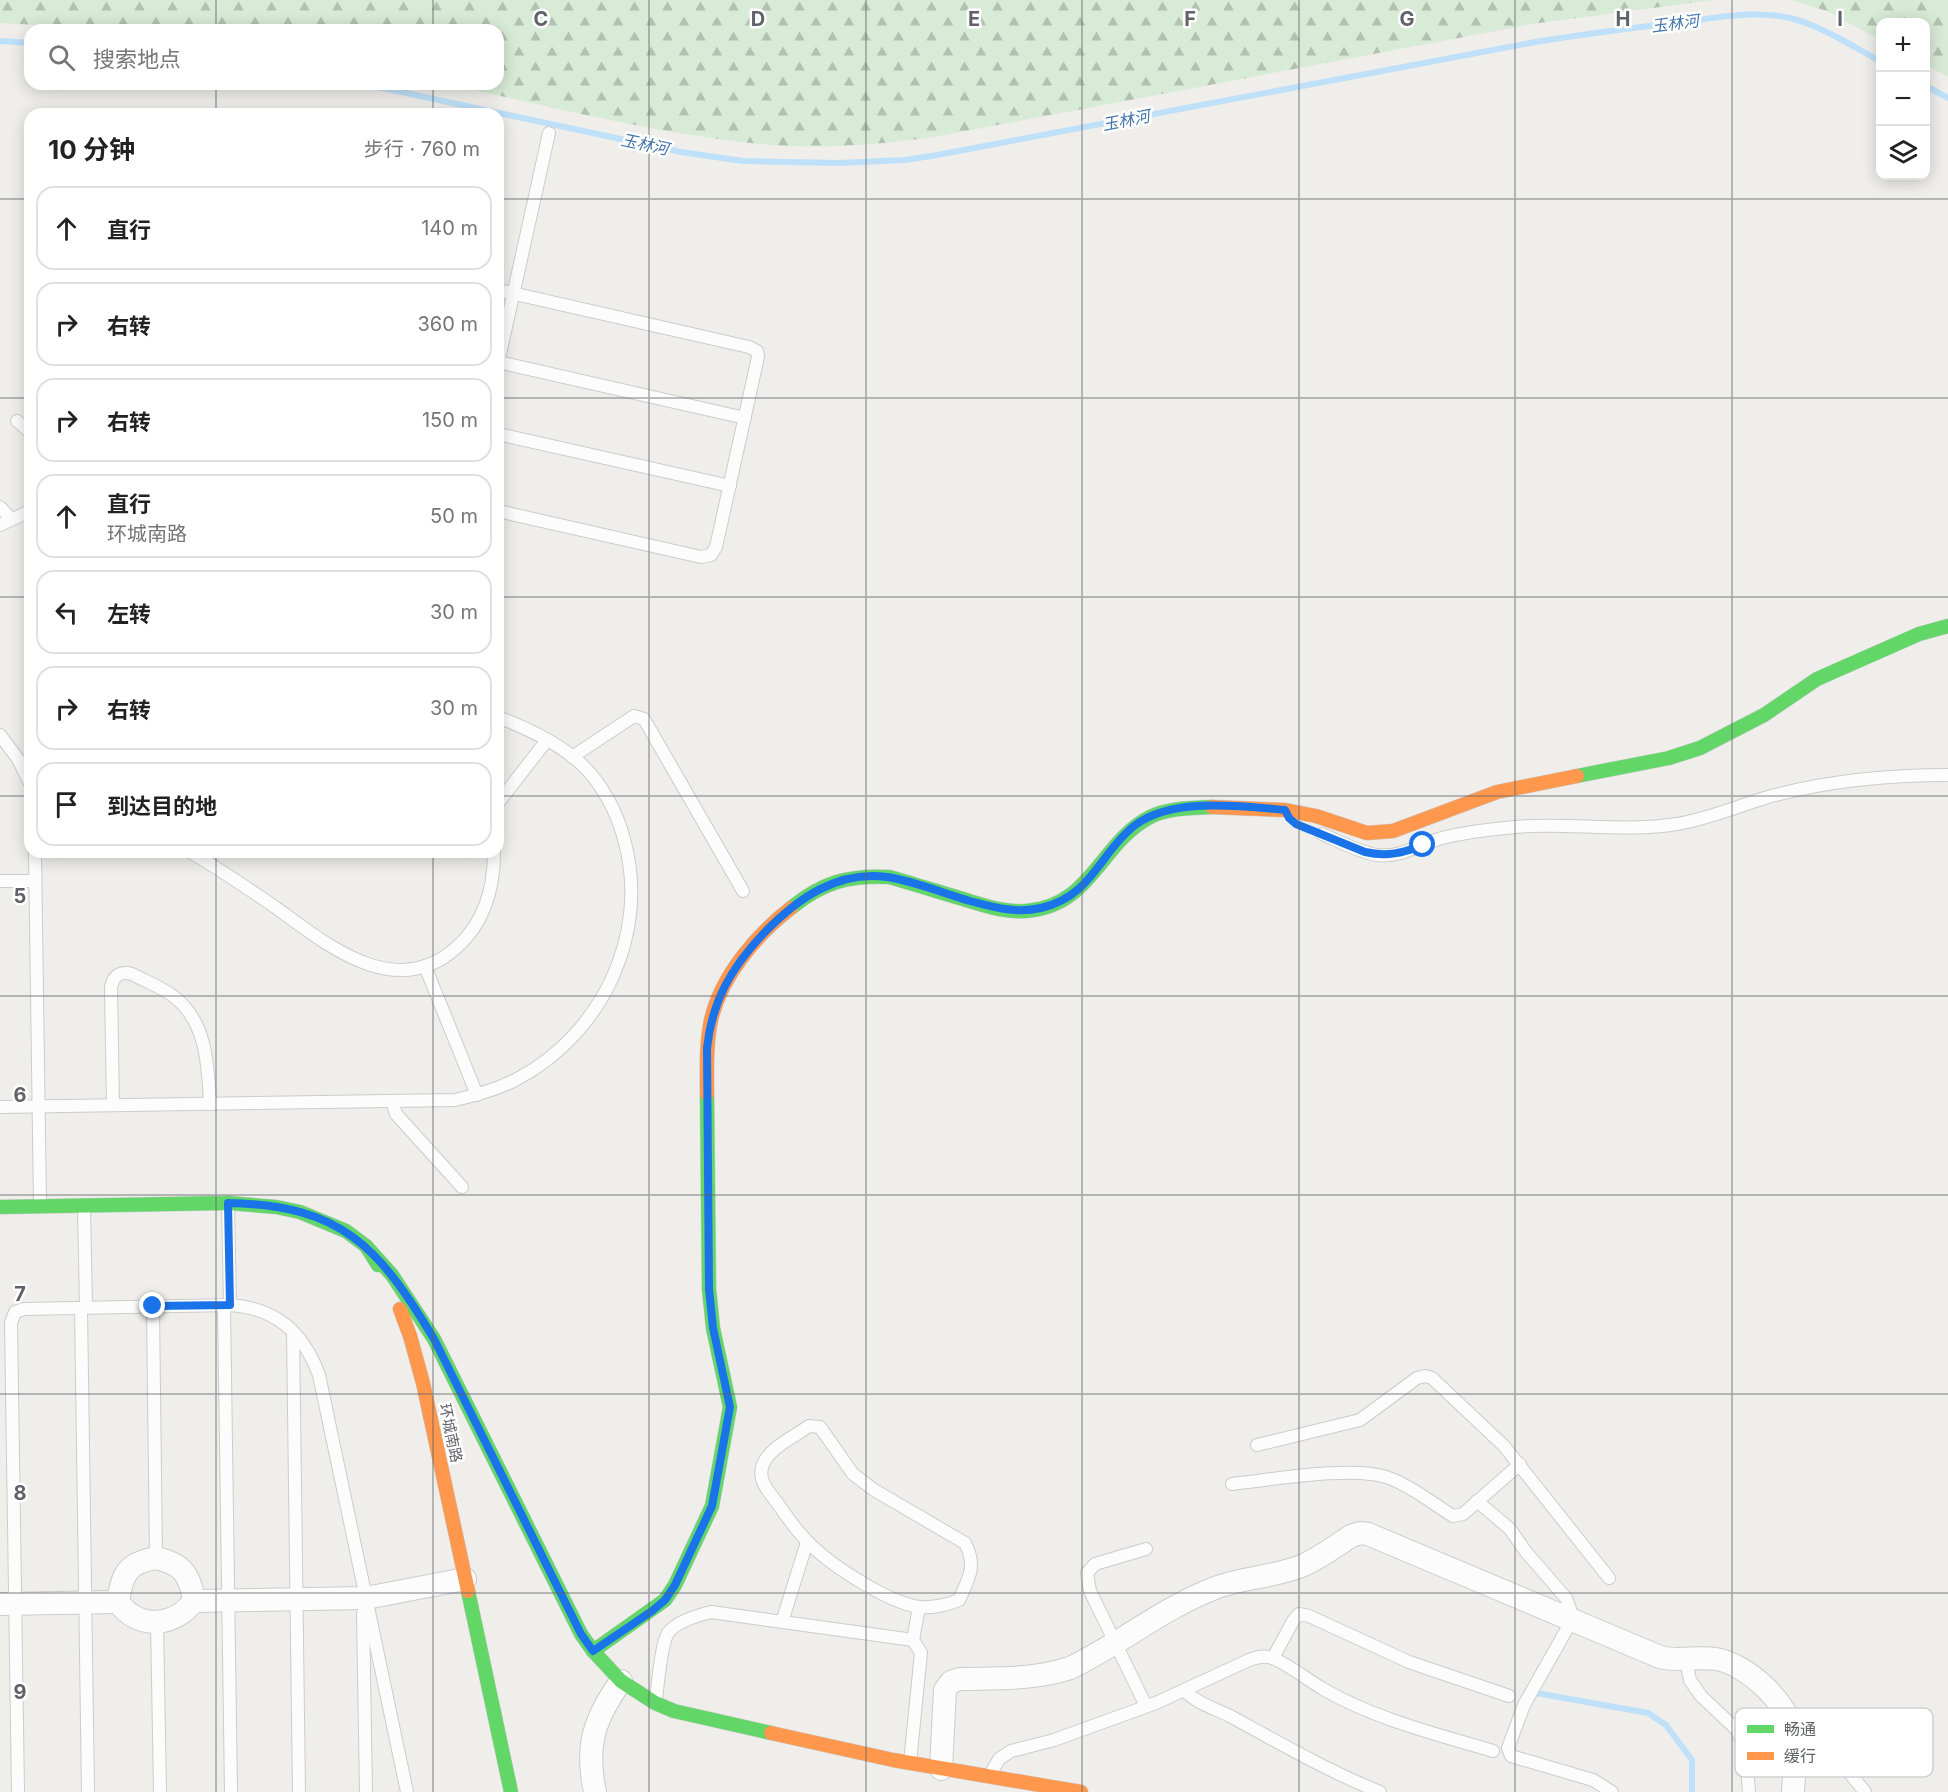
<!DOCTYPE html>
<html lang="zh">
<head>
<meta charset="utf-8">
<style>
  body { margin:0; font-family:Inter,"Noto Sans SC",sans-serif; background:#f6f6f6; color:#222 }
  .controls { position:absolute; right:18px; top:18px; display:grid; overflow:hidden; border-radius:12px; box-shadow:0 3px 15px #0003 }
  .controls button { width:54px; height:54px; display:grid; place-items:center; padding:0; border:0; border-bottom:2px solid #e0e0e0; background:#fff; color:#222; font:30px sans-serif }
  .stop { position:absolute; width:18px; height:18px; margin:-14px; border:4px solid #1a73e8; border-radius:50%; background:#fff }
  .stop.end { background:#1a73e8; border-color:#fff; box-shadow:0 2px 6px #0008 }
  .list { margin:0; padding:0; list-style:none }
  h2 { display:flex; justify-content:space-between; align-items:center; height:78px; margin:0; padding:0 24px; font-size:26px }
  h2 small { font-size:20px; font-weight:400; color:#767676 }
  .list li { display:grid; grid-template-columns:39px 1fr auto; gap:18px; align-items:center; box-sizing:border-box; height:84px; margin:0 12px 12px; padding:0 12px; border:2px solid #e0e0e0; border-radius:18px }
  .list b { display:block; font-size:22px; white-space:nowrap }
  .list p { margin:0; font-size:20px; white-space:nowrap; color:#767676 }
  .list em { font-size:20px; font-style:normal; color:#767676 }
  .icon { flex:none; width:33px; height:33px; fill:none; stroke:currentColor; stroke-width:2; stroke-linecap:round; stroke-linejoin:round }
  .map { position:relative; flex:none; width:1948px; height:1792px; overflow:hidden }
  .search { position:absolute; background:#fff; box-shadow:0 3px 15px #0003; left:24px; top:24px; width:480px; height:66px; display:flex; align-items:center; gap:15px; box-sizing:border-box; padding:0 21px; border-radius:18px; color:#767676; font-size:22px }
  .panel { position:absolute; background:#fff; box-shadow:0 3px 15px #0003; left:24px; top:108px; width:480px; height:750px; border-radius:18px }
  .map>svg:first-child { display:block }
</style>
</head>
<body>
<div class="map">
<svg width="1948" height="1792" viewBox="0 0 1948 1792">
  <defs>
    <pattern id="forest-firs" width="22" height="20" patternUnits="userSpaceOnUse" patternTransform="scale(1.5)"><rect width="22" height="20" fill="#d8ebd6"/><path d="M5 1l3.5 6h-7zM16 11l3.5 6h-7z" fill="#b2c2b1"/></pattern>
  </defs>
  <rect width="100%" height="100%" fill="#efeeea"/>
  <g fill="url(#forest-firs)">
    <path d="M0,0H1713L1532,24L934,137C872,146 805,150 742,142C643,130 544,105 446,84H498V30H131L0,23Z"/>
    <path d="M1790,0H1948V77L1926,65V22H1880V40L1827,11Z"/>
  </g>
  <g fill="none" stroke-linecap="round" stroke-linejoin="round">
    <g stroke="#bfe0f9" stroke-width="6">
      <path d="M0,41L30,43"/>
      <path d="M364,84L681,152L743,161L839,163L905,160L937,155L1535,42C1584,34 1632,28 1681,22C1718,18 1757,9 1794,19C1825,28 1852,46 1880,61"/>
      <path d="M1926,86L1948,98"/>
      <path d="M1536,1693L1648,1713L1666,1725L1692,1760V1792"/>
    </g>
    <defs>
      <g id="lane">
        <path d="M498,290L749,347L757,351L758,357L716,547L711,555L701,557L498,511"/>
        <path d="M498,362L745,418"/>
        <path d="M498,363L549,133"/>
        <path d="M17,421L30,432"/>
        <path d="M498,434L730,486"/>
        <path d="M0,507L11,519"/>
        <path d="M0,525L30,511"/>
        <path d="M0,735L18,759L30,783"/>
        <path d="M572,757L634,716L644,719L743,891"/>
        <path d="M498,803L547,740"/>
        <path d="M1322,834C1339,841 1358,852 1377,855C1401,858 1420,844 1442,838C1462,833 1484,830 1505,828C1562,821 1620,833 1677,824C1708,819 1738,806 1768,797C1826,781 1888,775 1948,775"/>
        <path d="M35,852L40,1205"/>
        <path d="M190,852C220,869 247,888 275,907C326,944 396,1003 457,947C484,923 494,888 494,852"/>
        <path d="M0,881H35"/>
        <path d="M425,966L477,1095"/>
        <path d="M392,1101L396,1114L462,1187"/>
        <path d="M113,1105L111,987C114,975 120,971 132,974C145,981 161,987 173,996C207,1021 208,1066 210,1104"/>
        <path d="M0,1107L455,1100C477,1095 499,1089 519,1078C602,1033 649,935 625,843C618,813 601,781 578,761C555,741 526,728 498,717"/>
        <path d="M228,1204L230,1305"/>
        <path d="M84,1207L86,1307"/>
        <path d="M224,1305L231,1792"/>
        <path d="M153,1307L156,1558"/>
        <path d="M81,1308L88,1792"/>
        <path d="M293,1332L299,1792"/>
        <path d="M809,1426L820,1427L853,1474L874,1490L965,1543C977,1566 969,1578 959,1600C948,1605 932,1608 919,1607C887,1602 828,1564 806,1540C795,1529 787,1517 778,1504C771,1494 758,1482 762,1468C766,1449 794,1437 809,1426Z"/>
        <path d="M1257,1445L1360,1420L1417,1378L1425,1376L1432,1378L1504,1446L1609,1578"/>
        <path d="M1232,1484C1271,1480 1354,1465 1389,1478C1411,1486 1432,1503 1453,1516L1463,1514L1520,1464"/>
        <path d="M1477,1501L1510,1529L1526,1552L1566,1598L1570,1609L1572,1620L1524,1705L1508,1748L1511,1756L1593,1780L1612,1792"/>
        <path d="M363,1613L366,1792"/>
        <path d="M157,1622L160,1792"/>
        <path d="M782,1622L807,1542"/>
        <path d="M913,1640L919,1607"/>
        <path d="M1273,1658L1293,1621L1299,1614L1309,1616L1409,1662L1509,1696"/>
        <path d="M1686,1661L1690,1680L1701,1696L1737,1730L1746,1752L1749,1792"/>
        <path d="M1184,1690C1197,1704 1215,1708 1232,1717C1281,1744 1328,1771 1380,1792"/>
        <path d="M656,1699C658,1684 661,1644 668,1633C676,1622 699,1615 711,1612L913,1640L921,1653L910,1762"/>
        <path d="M1146,1706L1090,1591L1087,1573L1095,1564L1146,1549"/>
        <path d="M1791,1724L1804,1726L1817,1733L1865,1792"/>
        <path d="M991,1773L999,1759L1011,1751L1054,1740L1156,1703L1249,1660C1257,1657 1264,1655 1272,1658C1283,1661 1311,1682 1323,1689C1375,1719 1436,1734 1493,1751"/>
        <path d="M18,1792L11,1323L15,1312L24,1309L230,1305C276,1308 303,1332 319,1375L407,1792"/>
      </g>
      <g id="street">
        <path d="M156,1558C183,1564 190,1575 194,1601C174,1627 138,1630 118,1602C122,1574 127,1563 156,1558Z"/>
        <path d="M194,1601L366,1598L465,1579"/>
        <path d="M0,1604L118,1602"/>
        <path d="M941,1769L945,1690L951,1682L960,1679C998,1678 1034,1680 1070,1668C1120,1644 1163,1608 1215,1588C1244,1577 1276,1577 1304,1565C1321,1557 1336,1546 1351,1536L1360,1533L1368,1534L1660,1657C1679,1662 1697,1656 1716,1659C1747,1664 1790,1704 1794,1736C1797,1754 1794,1774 1793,1792"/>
        <path d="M595,1792C585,1746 594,1719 621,1681"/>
      </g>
      <g id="fast">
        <path d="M1577,776L1669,758L1700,748L1764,715L1817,679L1919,634L1948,626"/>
        <path d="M791,908C823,882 848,875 889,877C914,884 939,892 963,899C983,905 1005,913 1026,911C1092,906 1100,843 1150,817C1168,808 1191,808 1212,807"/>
        <path d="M0,1207L228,1203L276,1207L300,1212L346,1231L366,1246L378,1265"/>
        <path d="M366,1246L392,1275L434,1339L581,1634L593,1651L621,1681L655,1703L674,1711L771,1733"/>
        <path d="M468,1591L511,1792"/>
        <path d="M593,1651L665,1600L675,1585L712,1506L730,1407L713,1328L709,1289L707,1094"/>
      </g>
      <g id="slow">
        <path d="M1212,807L1285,810L1316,816L1367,833L1393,831L1497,792L1577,776"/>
        <path d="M707,1094C707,1069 706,1044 711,1020C721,976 757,934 791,908"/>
        <path d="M400,1309L410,1336L423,1383L468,1591"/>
        <path d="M771,1733L893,1760L1081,1792"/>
      </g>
    </defs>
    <use href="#lane" stroke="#cbcccc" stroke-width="14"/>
    <use href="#street" stroke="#cbcccc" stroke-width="24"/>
    <use href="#fast" stroke="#cacacb" stroke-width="15"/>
    <use href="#slow" stroke="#cacacb" stroke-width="15"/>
    <use href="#lane" stroke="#fdfcfc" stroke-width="12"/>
    <use href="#street" stroke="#fdfcfc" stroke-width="22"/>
    <use href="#fast" stroke="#63d668" stroke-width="14"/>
    <use href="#slow" stroke="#ff974d" stroke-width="14"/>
  </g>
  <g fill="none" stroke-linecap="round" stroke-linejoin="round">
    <path stroke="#1a73e8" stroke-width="8" d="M153,1306L230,1305L228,1203C342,1205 379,1247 434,1339L581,1634L593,1651L652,1611L665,1600L675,1585L712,1506L730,1407L713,1328L709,1289L707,1048C712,1001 731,968 764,933C797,899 837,870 887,877C914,881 943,893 970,901C993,907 1016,914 1041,908C1092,896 1099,854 1134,826C1171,797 1241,806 1285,810L1289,818L1296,824L1365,852C1387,857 1403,853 1423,845"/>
  </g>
  <path fill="none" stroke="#5f6368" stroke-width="1.5" stroke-opacity="0.55" d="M216,0V30M433,0V30M649,0V1792M866,0V1792M1082,0V1792M1299,0V1792M1515,0V1792M1732,0V1792M216,84V114M433,84V114M0,199H30M498,199H1948M0,398H30M498,398H1948M0,597H30M498,597H1948M0,796H30M498,796H1948M216,852V1792M433,852V1792M0,996H1948M0,1195H1948M0,1394H1948M0,1593H1948"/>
  <g text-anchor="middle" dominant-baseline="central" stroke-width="5" stroke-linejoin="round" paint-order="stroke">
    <g font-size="15" fill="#5f6368" stroke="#fff">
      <text transform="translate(451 1433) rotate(78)">环城南路</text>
    </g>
    <g font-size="16" font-style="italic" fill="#4174aa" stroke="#fff">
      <text transform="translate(1675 23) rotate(-7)">玉林河</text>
      <text transform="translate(1126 120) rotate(-11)">玉林河</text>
      <text transform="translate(645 144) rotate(12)">玉林河</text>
    </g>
  </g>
  <rect x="1735" y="1708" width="198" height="69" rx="9" fill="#fff" stroke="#cfd0d2" stroke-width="1.5"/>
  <rect x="1747" y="1725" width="27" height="8" fill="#63d668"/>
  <rect x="1747" y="1752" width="27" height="8" fill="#ff974d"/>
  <g font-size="16" fill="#5f6368">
    <text x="1784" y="1735">畅通</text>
    <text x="1784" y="1762">缓行</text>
  </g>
  <g font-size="20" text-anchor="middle" font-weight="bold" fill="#5f6368" stroke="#fff" stroke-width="5" stroke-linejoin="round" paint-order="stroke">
    <text x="541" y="26">C</text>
    <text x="758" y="26">D</text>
    <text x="974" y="26">E</text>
    <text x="1190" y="26">F</text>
    <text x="1407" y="26">G</text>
    <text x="1623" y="26">H</text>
    <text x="1840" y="26">I</text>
    <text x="20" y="903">5</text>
    <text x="20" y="1102">6</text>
    <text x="20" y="1301">7</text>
    <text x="20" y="1500">8</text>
    <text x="20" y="1699">9</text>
  </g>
</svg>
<div class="controls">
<button>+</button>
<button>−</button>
<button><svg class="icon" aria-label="layers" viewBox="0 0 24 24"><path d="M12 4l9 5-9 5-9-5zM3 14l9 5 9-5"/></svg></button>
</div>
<div class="stop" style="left:1423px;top:845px"></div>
<div class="stop end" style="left:153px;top:1306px"></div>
<div class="search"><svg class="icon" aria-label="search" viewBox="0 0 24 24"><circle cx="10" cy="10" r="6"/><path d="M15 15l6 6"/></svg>搜索地点</div>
<section class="panel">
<h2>10 分钟<small>步行 · 760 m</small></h2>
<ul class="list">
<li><svg class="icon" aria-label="ahead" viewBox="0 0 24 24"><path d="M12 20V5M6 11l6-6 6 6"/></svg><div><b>直行</b></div><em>140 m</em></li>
<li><svg class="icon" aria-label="right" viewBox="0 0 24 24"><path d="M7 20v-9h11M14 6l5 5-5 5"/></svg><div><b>右转</b></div><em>360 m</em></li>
<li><svg class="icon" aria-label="right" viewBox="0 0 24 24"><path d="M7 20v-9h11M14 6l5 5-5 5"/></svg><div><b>右转</b></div><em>150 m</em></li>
<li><svg class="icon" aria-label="ahead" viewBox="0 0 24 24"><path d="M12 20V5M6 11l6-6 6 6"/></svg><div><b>直行</b><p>环城南路</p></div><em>50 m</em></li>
<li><svg class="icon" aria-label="left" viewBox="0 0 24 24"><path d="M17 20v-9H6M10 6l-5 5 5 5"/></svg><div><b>左转</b></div><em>30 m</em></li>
<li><svg class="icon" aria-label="right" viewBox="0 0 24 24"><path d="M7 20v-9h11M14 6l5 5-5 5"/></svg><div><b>右转</b></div><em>30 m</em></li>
<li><svg class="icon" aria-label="arrive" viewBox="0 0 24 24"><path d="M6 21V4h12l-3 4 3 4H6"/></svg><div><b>到达目的地</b></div></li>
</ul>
</section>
</div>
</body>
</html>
